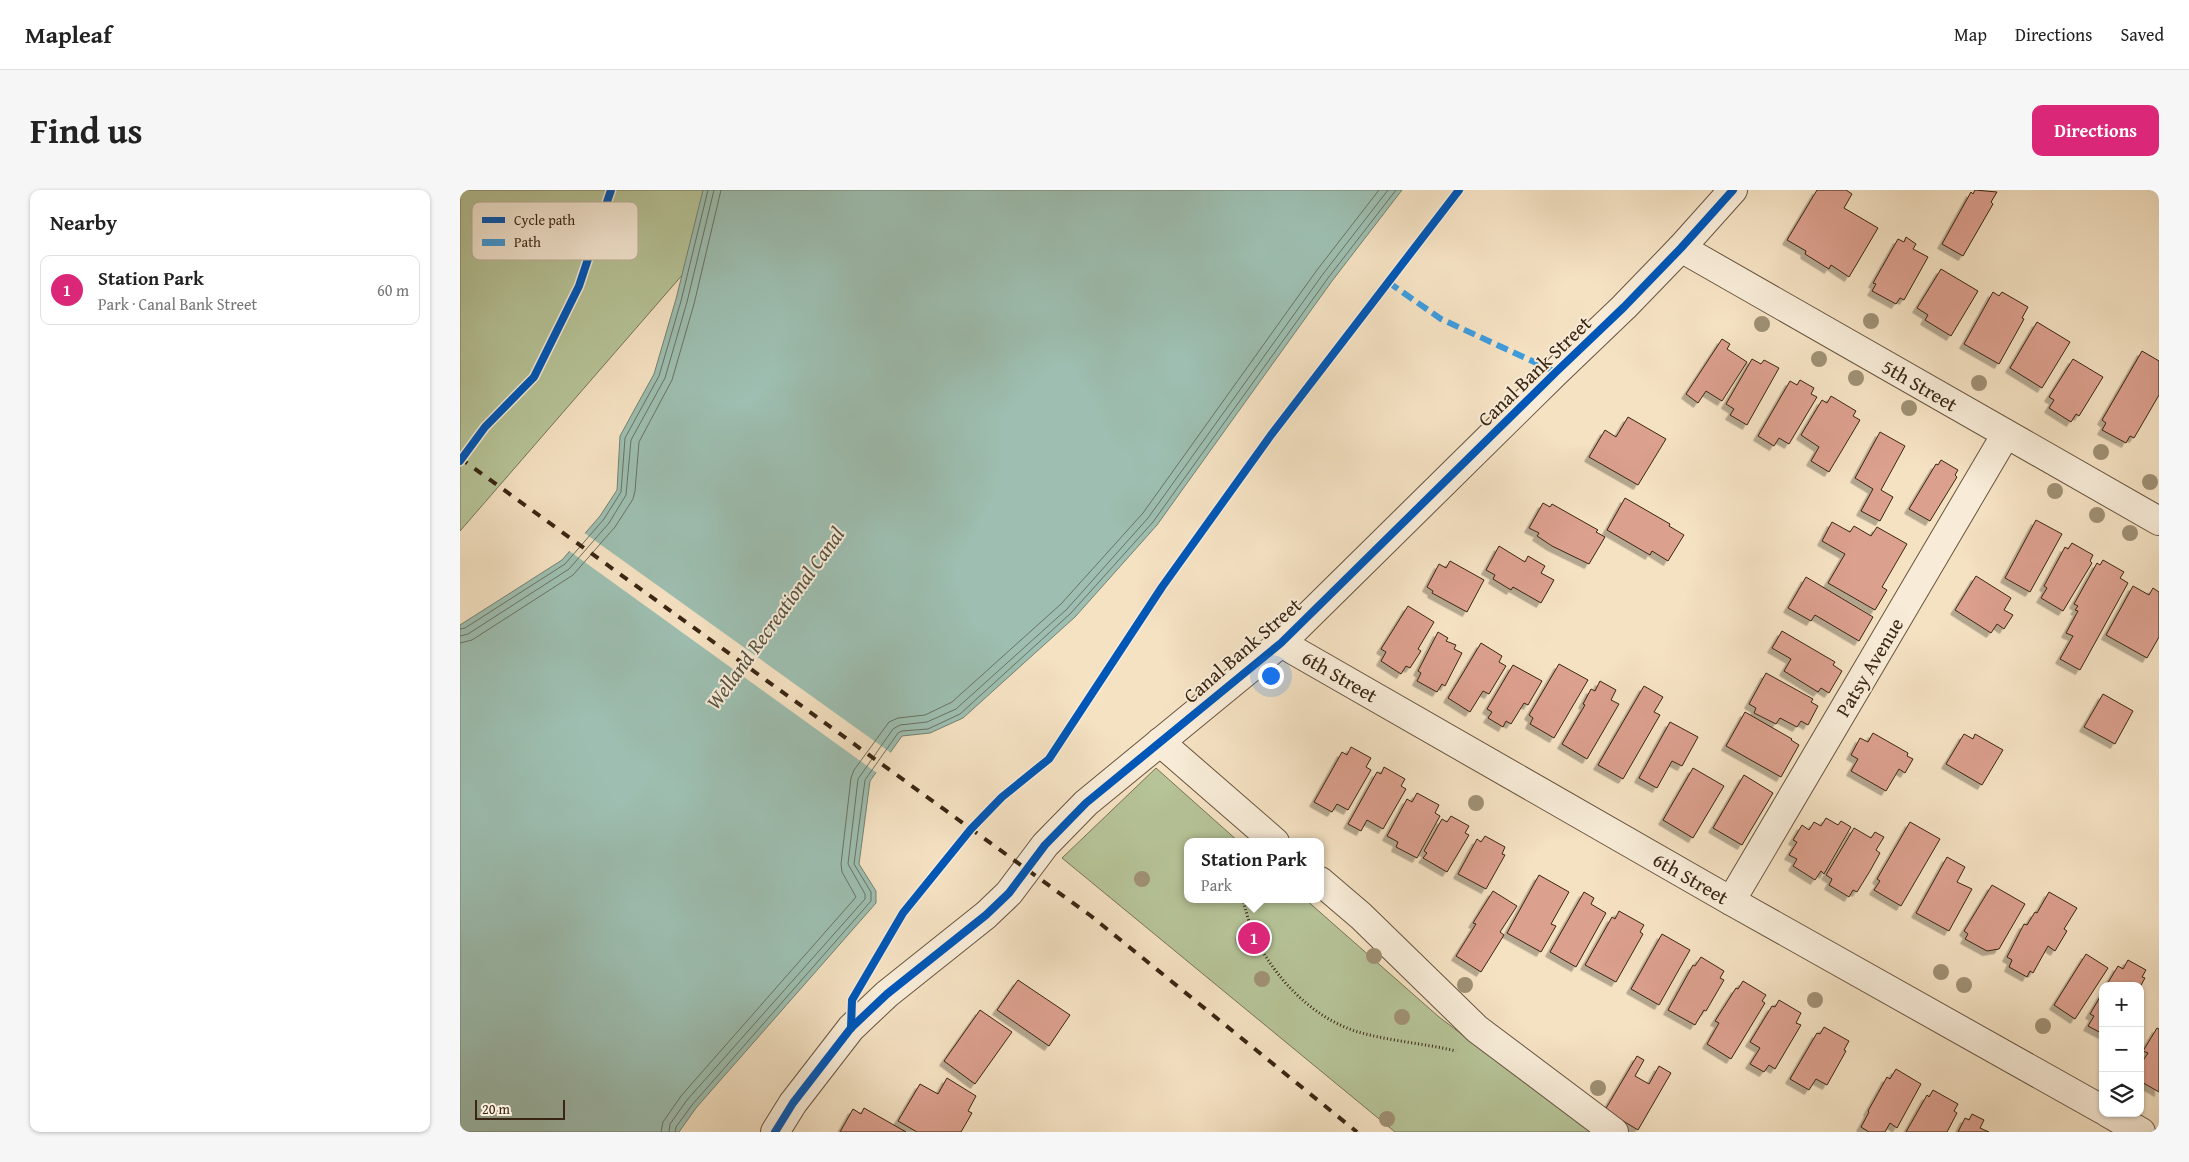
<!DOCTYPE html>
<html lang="en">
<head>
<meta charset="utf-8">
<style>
  body { margin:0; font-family:"Gentium Book Plus",serif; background:#f6f6f6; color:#222 }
  .controls { position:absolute; right:15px; bottom:15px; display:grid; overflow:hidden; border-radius:10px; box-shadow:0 1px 4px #0004 }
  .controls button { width:45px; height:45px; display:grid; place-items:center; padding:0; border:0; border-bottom:1px solid #e0e0e0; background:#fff; color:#222; font:25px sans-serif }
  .scale { position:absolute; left:15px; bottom:12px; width:90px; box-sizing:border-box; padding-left:5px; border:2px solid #392513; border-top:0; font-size:14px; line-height:18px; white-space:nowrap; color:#392513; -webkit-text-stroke:4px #f8ecd8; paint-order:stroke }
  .you { position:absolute; left:810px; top:485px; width:18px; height:18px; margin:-12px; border:4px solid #fff; border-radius:50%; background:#1a73e8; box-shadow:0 0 0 8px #1a73e833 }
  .badge { display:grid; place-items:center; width:32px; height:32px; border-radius:50%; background:#db2777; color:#fff; font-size:16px; font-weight:700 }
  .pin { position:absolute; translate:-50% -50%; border:2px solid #fff; box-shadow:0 1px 5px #0006 }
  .popup { position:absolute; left:724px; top:648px; width:140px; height:65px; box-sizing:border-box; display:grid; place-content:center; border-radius:10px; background:#fff; filter:drop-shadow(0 1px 4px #0005); font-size:16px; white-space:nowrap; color:#767676 }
  .popup b { font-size:19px; color:#222 }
  .popup::after { content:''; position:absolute; left:50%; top:100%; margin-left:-10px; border:10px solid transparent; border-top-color:#fff }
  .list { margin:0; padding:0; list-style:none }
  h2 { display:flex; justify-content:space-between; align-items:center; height:65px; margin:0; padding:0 20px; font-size:21px }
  h2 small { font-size:16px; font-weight:400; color:#767676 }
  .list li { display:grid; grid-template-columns:32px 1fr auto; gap:15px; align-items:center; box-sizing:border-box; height:70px; margin:0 10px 10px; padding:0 10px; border:1px solid #e0e0e0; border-radius:10px }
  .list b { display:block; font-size:19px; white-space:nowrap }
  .list p { margin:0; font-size:16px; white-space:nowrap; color:#767676 }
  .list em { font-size:16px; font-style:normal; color:#767676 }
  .icon { flex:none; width:28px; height:28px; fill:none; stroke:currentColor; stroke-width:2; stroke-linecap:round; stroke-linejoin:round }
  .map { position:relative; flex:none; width:1699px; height:942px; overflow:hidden; border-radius:10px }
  header { display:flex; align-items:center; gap:30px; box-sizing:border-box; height:70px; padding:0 25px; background:#fff; border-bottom:1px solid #e0e0e0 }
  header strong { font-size:24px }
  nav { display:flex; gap:28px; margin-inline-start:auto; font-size:18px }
  .intro { display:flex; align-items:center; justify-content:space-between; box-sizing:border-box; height:120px; padding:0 30px }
  h1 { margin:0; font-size:35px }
  .button { padding:12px 22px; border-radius:10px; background:#db2777; color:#fff; font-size:18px; font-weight:700 }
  main { display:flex; gap:30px; padding:0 30px }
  aside { flex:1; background:#fff; border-radius:10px; box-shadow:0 1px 4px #0004 }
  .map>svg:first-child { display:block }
</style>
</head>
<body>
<header>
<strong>Mapleaf</strong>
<nav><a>Map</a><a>Directions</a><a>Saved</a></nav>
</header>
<div class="intro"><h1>Find us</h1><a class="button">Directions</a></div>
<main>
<aside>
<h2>Nearby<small></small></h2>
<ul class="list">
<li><span class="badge">1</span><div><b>Station Park</b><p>Park · Canal Bank Street</p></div><em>60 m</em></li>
</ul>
</aside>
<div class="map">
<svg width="1699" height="942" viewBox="0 0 1699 942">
  <defs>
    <filter id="shadow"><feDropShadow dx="-4.5" dy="4.5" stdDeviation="0" flood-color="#0004"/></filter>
  </defs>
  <rect width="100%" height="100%" fill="#f5e2c3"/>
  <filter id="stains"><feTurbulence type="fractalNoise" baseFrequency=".004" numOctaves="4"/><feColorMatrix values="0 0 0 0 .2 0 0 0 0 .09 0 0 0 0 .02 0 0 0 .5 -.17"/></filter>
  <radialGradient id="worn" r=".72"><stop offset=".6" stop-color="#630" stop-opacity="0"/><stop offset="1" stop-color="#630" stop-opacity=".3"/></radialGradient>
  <g fill="#b6c498" stroke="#787456">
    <path d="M0,0H296L0,341Z"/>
    <path d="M696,578L779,652H728V709H845L979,827L1131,942H935L602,668Z"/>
  </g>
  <path fill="#9dbeb0" stroke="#758171" d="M243,0H942L872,91L697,335L615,427L503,528L470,543L442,546L410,591L399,674L416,701V713L236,918L219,942H0V435L102,370L140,326L157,300L160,246L194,184L216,109Z"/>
  <path fill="#f5e2c3" d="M123,342L431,563L417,583L108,360Z"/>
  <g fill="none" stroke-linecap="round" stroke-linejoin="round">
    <g stroke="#6b7262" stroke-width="1">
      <path d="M0,439L5,438L105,374L144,329L161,302L165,248L199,186L221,111L248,0"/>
      <path d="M0,446L8,444L109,379L149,333L166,305L171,250L205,188L227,112L254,0"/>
      <path d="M0,453L12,450L113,385L155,337L173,309L175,301L179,252L212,190L234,114L261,0"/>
      <path d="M201,942L203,932L221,906L396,707L382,682L381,674L391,588L394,580L429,532L438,528L465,525L492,512L601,414L683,323L857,80L919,0"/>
      <path d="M209,942L210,934L227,910L405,709V704L388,674L398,589L433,539L440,535L467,532L496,519L607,419L688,328L863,84L928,0"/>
      <path d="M215,942L216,937L232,915L411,711V702L394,674L405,590L438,543L442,541L468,539L500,524L611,423L693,332L868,88L936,0"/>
    </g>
  </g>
  <g fill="#dca08e" stroke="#392513" filter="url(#shadow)">
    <path d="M1357,0H1386L1392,4L1384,18L1418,38L1389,87L1371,75L1369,79L1345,64L1346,61L1327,50Z"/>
    <path d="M1515,0L1537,2L1531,12L1533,14L1503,66L1482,54L1511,2L1513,4Z"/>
    <path d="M1446,47L1456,54L1453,59L1468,67L1444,110L1440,108L1436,114L1412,101L1416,94L1413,93L1438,49L1444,52Z"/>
    <path d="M1481,79L1518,101L1491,146L1465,130L1468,125L1457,118Z"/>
    <path d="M1533,102L1539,106L1542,102L1568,117L1562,128L1564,129L1539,174L1504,154Z"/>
    <path d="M1577,132L1610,152L1582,198L1550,178Z"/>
    <path d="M1262,149L1270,154L1267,159L1287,172L1262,211L1246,201L1238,213L1226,204Z"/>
    <path d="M1682,161L1699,171V205L1674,248L1670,246L1666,253L1642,240L1646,233L1642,230Z"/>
    <path d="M1292,169L1301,174L1304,170L1319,178L1287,235L1270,225L1274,219L1266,214Z"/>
    <path d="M1613,169L1643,187L1619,226L1616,224L1611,232L1589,218L1594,210L1589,207Z"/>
    <path d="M1340,190L1354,198L1351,204L1357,207L1329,254L1319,248L1314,256L1298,246L1330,191L1337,195Z"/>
    <path d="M1371,206L1396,221L1393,226L1400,230L1369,282L1351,271L1359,257L1341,245L1362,210L1367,213Z"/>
    <path d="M1168,227L1206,249L1178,295L1129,267L1145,240L1156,247Z"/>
    <path d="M1420,242L1445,256L1421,300L1433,307L1420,331L1401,321L1413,299L1395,288Z"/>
    <path d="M1481,270L1498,280L1495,285L1497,287L1470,331L1449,319L1476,274L1478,275Z"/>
    <path d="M1165,308L1210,334L1209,336L1224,345L1208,371L1192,361L1190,365L1147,340Z"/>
    <path d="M1083,313L1090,317L1092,314L1138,340L1136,342L1145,347L1129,374L1092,356L1077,346L1079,343L1069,338Z"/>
    <path d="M1576,330L1602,344L1570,402L1545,388Z"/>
    <path d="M1372,332L1390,342L1394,336L1411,346L1417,337L1447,354L1422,397L1427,400L1415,420L1368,393L1385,364L1362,351Z"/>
    <path d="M1612,353L1633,365L1630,371L1632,373L1603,421L1581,408L1587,398L1584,396L1605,357L1608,359Z"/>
    <path d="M1039,356L1065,372L1068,366L1085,376L1081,383L1094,390L1081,413L1053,397L1051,400L1033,389L1035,385L1026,380Z"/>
    <path d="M1643,370L1664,382L1660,388L1668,393L1620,480L1600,469L1613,446L1606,443L1618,421L1615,420L1618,416L1614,414L1637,373L1640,375Z"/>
    <path d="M990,371L1024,390L1007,422L972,403L973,401L967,397L979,374L986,378Z"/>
    <path d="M1516,386L1551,408L1544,420L1553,425L1544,439L1537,434L1531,443L1495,420Z"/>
    <path d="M1346,387L1413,427L1399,451L1355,425L1351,431L1328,418Z"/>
    <path d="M1673,396L1689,405L1693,398L1699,402V447L1687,468L1646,445Z"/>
    <path d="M948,416L974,432L958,459L961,461L950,478L946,476L941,484L921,471L926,462L921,459Z"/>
    <path d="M1322,441L1375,472L1373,475L1382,481L1369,503L1361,498L1358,502L1324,481L1331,469L1312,458Z"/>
    <path d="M978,442L988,448L986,451L996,455L994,459L1002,463L985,496L982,494L977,502L957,491L961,483L958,481Z"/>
    <path d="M1021,453L1042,466L1039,472L1046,476L1029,504L1023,501L1010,522L988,508Z"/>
    <path d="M1099,474L1128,490L1094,548L1070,534L1073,528L1069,525Z"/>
    <path d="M1053,475L1082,491L1068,515L1064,513L1051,534L1046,531L1043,537L1028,528L1032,522L1027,519Z"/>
    <path d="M1306,483L1353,509L1351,512L1358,516L1348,535L1341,531L1337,537L1320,528L1316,534L1294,523L1296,518L1289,514Z"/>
    <path d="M1140,491L1156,500L1151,510L1159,514L1127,569L1102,554L1125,515L1123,514L1131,499L1135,501Z"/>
    <path d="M1184,496L1203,507L1194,522L1200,525L1163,589L1138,575Z"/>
    <path d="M1643,504L1673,521L1655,554L1624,537Z"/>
    <path d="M1285,522L1332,549L1331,550L1339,555L1321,587L1266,556Z"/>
    <path d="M1210,532L1238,547L1222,576L1212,571L1197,598L1179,588Z"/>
    <path d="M1413,543L1448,563L1447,566L1453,569L1445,583L1439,579L1426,601L1391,581L1398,569L1391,565L1400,548L1408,552Z"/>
    <path d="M1504,544L1513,549L1515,544L1543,560L1522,595L1486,574Z"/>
    <path d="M891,557L911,568L906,577L911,580L888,620L877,614L872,622L854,612L882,562L887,565Z"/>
    <path d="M924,577L945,589L941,596L946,599L923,639L907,630L901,641L888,634L917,582L921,584Z"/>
    <path d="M1233,578L1264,596L1233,648L1203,630Z"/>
    <path d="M1284,585L1313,603L1282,655L1253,638Z"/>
    <path d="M957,603L979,615L975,623L980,626L957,668L936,657L938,652L927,646L947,609L952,612Z"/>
    <path d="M991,626L1009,636L1005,643L1009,645L987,682L963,668L967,663L964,661L982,629L987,632Z"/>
    <path d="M1366,628L1378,635L1381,631L1391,637L1364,684L1361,681L1355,690L1333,676L1337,669L1329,665L1337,652L1333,650L1342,635L1349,640L1354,632L1361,636Z"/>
    <path d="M1450,632L1480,649L1441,716L1414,700L1420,691L1417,689Z"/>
    <path d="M1394,638L1411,648L1415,642L1424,647L1416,660L1420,663L1410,681L1397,702L1393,700L1389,707L1369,695L1372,689L1366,685Z"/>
    <path d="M1025,646L1045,657L1042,664L1045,665L1026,699L998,684L1017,649L1021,652Z"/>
    <path d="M1487,667L1505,677L1497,692L1512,699L1489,741L1456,723Z"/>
    <path d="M1079,685L1109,702L1091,734L1096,736L1081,762L1047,743Z"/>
    <path d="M1532,695L1565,714L1539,759L1527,761L1505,749L1508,744L1504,741Z"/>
    <path d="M1033,701L1057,716L1040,742L1044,745L1021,782L996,766L1016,734L1013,733Z"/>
    <path d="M1124,702L1134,708L1131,714L1146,723L1116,777L1090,762Z"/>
    <path d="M1589,702L1617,718L1604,739L1607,741L1595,761L1588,756L1573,783L1570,781L1567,787L1549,777L1552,770L1547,767L1564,734L1567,735L1575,722L1577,723Z"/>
    <path d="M1159,721L1184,735L1180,742L1183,744L1156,792L1125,775L1152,727L1155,729Z"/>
    <path d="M1202,744L1230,760L1199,815L1171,799Z"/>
    <path d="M1626,764L1648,778L1615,829L1594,815Z"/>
    <path d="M1241,767L1264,781L1260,788L1264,790L1246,821L1244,820L1235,835L1208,820L1233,775L1235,776Z"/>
    <path d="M1668,770L1686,780L1682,787L1685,788L1680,797L1646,796L1658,776L1663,779Z"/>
    <path d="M558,790L610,825L589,856L537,820Z"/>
    <path d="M1283,791L1306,805L1302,811L1305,813L1271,869L1247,854L1259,833L1255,831L1276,798L1278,799Z"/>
    <path d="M1643,802V844L1628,836L1634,826L1630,824Z"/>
    <path d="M1319,810L1341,823L1336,833L1341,835L1315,879L1309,875L1304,882L1290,874L1300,858L1290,852L1312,816L1315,817Z"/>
    <path d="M520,820L552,842L515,894L484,871Z"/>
    <path d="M1364,837L1389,851L1384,860L1386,861L1367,895L1356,889L1349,900L1330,889L1357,843L1360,844Z"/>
    <path d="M1697,838L1699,839V902L1680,891V875L1688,863L1683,861Z"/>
    <path d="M1177,866L1184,870L1175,886L1189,894L1199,876L1211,883L1178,940L1145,920Z"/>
    <path d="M1436,879L1461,894L1437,938L1430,933L1425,942H1409L1401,937L1409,922L1408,921L1427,887L1430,889Z"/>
    <path d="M487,888L516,906L508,921L512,923L501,942H457L438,931L460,894L478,904Z"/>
    <path d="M1473,900L1498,914L1494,921L1497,923L1487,942H1446L1467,905L1469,907Z"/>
    <path d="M404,918L446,942H380L393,919L401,924Z"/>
    <path d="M1512,924L1524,930L1520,938L1529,942H1498L1505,928L1509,930Z"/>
  </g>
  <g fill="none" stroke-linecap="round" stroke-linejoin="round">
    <defs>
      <g id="minor">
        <path d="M1221,58L1699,331"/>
        <path d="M821,453L1271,711L1643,920"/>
        <path d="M700,552L815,652"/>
        <path d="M860,691L901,726L1017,839L1154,942"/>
        <path d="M1271,711L1546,244"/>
        <path d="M1648,923L1681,942"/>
        <path d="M315,942L333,913L391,838L427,804L526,725L549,703L585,655L626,613L821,453L1096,182L1164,117L1221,58L1273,0"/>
      </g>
    </defs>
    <use href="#minor" stroke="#68543f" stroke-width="30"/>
    <path stroke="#392513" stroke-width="3" stroke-dasharray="1 2.5" stroke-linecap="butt" d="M783,709C786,722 790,737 796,749C816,789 851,826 895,841C927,851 963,853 996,861"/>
    <use href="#minor" stroke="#f8ecd8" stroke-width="28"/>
    <path stroke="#392513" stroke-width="4" stroke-dasharray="9 9" stroke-linecap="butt" d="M0,268L631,726L897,942"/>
    <path stroke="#3e9cde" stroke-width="6" stroke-dasharray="12 6" stroke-linecap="butt" d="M928,92L981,129L1096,182"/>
    <defs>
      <g id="cycleway">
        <path d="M0,271L25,237L74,187L119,96L151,0"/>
        <path d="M391,838L392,810L443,723L511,639L542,607L589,569L702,397L811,245L999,0"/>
        <path d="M315,942L333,913L391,838L427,804L526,725L549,703L585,655L626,613L821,453L1096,182L1164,117L1221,58L1273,0"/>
      </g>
    </defs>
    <use href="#cycleway" stroke="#f8ecd8" stroke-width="11"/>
    <use href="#cycleway" stroke="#0057b8" stroke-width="8"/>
  </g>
  <g fill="#9f9074">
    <circle cx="1411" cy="131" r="8"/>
    <circle cx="1302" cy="134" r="8"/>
    <circle cx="1359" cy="169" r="8"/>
    <circle cx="1396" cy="188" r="8"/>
    <circle cx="1519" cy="193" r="8"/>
    <circle cx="1449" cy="218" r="8"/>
    <circle cx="1641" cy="262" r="8"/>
    <circle cx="1690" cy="292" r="8"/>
    <circle cx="1595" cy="301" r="8"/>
    <circle cx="1637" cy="325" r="8"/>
    <circle cx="1670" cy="343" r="8"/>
    <circle cx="1016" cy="613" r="8"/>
    <circle cx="682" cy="689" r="8"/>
    <circle cx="783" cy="750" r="8"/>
    <circle cx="914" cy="766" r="8"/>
    <circle cx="1481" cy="782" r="8"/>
    <circle cx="802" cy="789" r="8"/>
    <circle cx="1005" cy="795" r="8"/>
    <circle cx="1504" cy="795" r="8"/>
    <circle cx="1355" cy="810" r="8"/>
    <circle cx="942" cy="827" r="8"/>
    <circle cx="1583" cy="836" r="8"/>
    <circle cx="1138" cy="898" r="8"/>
    <circle cx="927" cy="929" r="8"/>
  </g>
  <g text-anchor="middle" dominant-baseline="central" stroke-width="4" stroke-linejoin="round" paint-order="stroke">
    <g font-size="20" fill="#392513" stroke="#f8ecd8">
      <text transform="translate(1074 181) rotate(-44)">Canal Bank Street</text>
      <text transform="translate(1460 195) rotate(30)">5th Street</text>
      <text transform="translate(782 460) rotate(-41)">Canal Bank Street</text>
      <text transform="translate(1409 477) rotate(-59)">Patsy Avenue</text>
      <text transform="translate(880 486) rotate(30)">6th Street</text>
      <text transform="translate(1231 688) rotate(30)">6th Street</text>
    </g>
    <g font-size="21" font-style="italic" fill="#575342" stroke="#f8ecd8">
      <text transform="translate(315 428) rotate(-54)">Welland Recreational Canal</text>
    </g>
  </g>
  <rect x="12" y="12" width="166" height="58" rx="8" fill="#f8ecd8" stroke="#bfb09d" stroke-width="1"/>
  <rect x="22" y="27" width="23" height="6" fill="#0057b8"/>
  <rect x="22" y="49" width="23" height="7" fill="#3e9cde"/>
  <g font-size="14" fill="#392513">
    <text x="54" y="35">Cycle path</text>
    <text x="54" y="57">Path</text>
  </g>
  <rect width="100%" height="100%" filter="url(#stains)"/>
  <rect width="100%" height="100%" fill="url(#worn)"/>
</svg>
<div class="controls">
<button>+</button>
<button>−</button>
<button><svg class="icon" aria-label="layers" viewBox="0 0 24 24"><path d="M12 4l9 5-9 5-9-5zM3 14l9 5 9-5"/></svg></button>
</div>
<div class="scale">20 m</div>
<div class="you"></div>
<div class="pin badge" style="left:794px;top:748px">1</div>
<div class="popup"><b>Station Park</b>Park</div>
</div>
</main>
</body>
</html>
